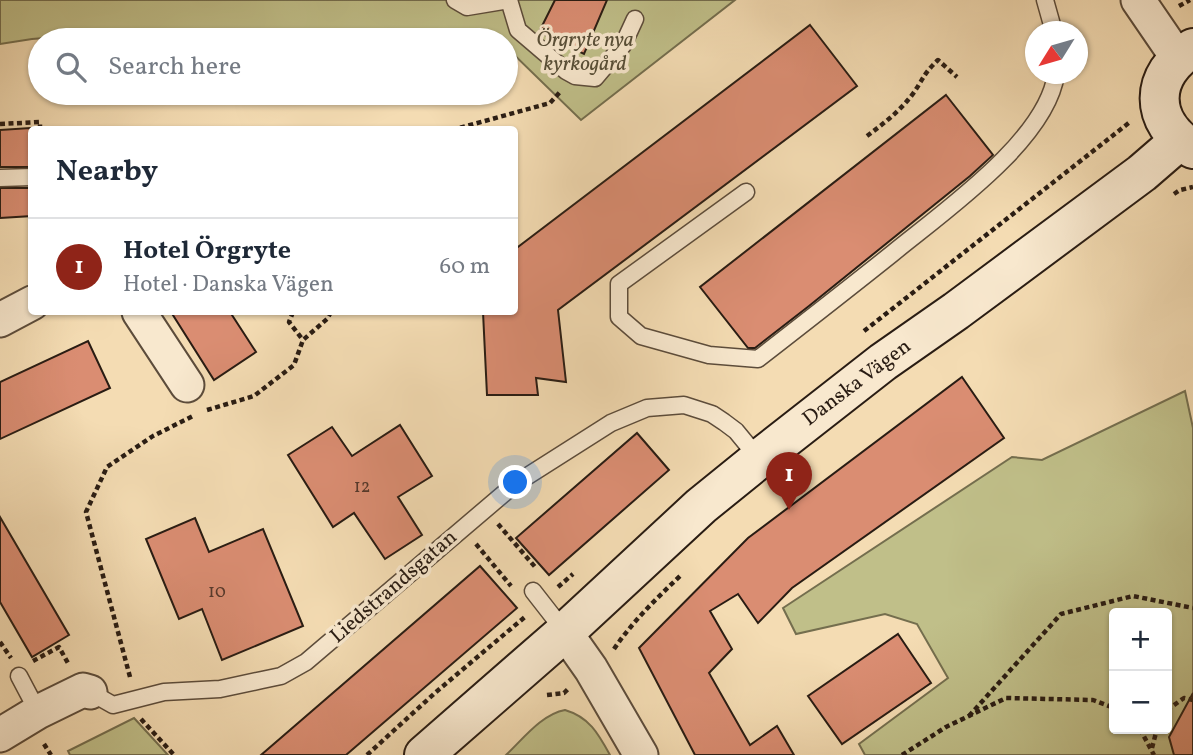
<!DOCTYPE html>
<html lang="en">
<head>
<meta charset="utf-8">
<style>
  body { margin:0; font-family:Vollkorn,serif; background:#f2f2f3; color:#1f2937 }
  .controls { position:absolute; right:21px; bottom:21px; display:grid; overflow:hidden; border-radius:7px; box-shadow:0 2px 5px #0004 }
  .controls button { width:63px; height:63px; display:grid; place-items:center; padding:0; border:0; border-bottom:2px solid #e0e1e3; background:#fff; color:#1f2937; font:35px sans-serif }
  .compass { position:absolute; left:1025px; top:21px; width:63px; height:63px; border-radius:50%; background:#fff; box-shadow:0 2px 5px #0004; rotate:233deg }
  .you { position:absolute; left:516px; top:483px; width:24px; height:24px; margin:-18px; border:5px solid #fff; border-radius:50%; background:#1a73e8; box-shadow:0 0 0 10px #1a73e833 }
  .badge { display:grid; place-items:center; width:46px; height:46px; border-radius:50%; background:#8f2418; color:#fff; font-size:23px; font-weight:700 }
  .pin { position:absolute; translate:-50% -58px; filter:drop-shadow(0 2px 4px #0008) }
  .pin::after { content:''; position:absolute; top:37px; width:24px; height:21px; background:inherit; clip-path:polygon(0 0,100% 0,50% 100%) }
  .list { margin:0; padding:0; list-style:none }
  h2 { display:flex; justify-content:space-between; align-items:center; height:91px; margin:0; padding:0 28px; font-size:30px }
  h2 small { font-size:23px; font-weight:400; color:#747a83 }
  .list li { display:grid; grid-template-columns:46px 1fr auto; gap:21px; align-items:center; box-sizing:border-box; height:98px; padding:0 28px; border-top:2px solid #e0e1e3 }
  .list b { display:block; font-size:26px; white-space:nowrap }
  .list p { margin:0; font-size:23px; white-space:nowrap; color:#747a83 }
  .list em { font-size:23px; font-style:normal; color:#747a83 }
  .icon { flex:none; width:38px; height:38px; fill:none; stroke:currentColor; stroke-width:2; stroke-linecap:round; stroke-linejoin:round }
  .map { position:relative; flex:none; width:1193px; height:755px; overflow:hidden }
  .search { position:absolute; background:#fff; box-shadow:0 2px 5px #0004; left:28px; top:28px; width:490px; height:77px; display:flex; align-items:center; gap:18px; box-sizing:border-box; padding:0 24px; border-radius:38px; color:#747a83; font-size:26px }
  .panel { position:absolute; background:#fff; box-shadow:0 2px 5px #0004; left:28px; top:126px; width:490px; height:189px; border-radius:7px }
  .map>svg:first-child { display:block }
</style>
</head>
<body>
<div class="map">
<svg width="1193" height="755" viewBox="0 0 1193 755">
  <rect width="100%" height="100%" fill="#f4dcb3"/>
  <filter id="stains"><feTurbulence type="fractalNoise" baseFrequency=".00286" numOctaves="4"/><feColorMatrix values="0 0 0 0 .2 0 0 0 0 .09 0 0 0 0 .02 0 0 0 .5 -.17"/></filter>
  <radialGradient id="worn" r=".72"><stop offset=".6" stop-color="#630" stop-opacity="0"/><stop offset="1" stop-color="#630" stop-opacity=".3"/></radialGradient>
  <g fill="#c0bf89" stroke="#746e4e" stroke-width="2" fill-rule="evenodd">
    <path d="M0,0H735L581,120L506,47V40H174L162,29L32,39L0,44Z"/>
    <path d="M1185,391L1193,428V755H865L859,744L948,678L917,624L885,614L796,634L783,608L1012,457L1042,460ZM1114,613H1167V729H1114Z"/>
    <path d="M565,710C589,717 598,733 610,755H506C523,739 542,714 565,710Z"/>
    <path d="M134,718L168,755H70L68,751Z"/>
  </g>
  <g fill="#da8d72" stroke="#291c13" stroke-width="2">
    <path d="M555,0H607L584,54L539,32Z"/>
    <path d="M810,25L857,86L558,310L566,382L536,378L538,395H487L483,312H514V250Z"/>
    <path d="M946,95L993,155L970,176L809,306L755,348H748L700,287Z"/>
    <path d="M30,128L31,167H0V130Z"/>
    <path d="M0,188H32V216L0,218Z"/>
    <path d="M171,312H230L256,352L214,380Z"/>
    <path d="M88,341L110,388L0,439V382Z"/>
    <path d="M962,377L1004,438L792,588L758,623L738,594L710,611L732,649L709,673L750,745L777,726L794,755H695L639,648L748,538Z"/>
    <path d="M400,425L432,476L398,497L422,535L385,559L354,513L333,527L288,455L332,427L352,456Z"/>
    <path d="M637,433L669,470L549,575L516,538Z"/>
    <path d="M0,517L69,635L32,657L0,602Z"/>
    <path d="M195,518L209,552L263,529L303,626L222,660L202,609L179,619L146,539Z"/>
    <path d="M480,566L517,608L346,755H261Z"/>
    <path d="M898,634L931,683L842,744L808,696Z"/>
    <path d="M1193,693V755H1174L1169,737Z"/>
  </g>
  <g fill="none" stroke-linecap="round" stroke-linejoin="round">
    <defs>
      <g id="lane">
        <path d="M455,0L467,7L509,0"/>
        <path d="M509,0L518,30L566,71L575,76L595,78L623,45L635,19"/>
        <path d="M1045,0L1054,32"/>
        <path d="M0,178L32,177"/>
        <path d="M746,192L619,284V317L641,336L709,355L758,359C803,324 848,289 893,253C943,212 1047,140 1056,74"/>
        <path d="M533,591L565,632"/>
        <path d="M19,676L38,712"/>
        <path d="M90,692L113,705L164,692L220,689L262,680L281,676L306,662L515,484L611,423L647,408L684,405L712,414L724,422L736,431L759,459"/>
      </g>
      <g id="street">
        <path d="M1138,0L1177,57"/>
        <path d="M139,312L187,385"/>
        <path d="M0,320L32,303"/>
        <path d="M565,632L591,669L641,755"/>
        <path d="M0,735L38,712L83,690L90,692"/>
      </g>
      <g id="secondary">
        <path d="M1193,48C1149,74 1148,122 1193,149"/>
        <path d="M424,755L565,632L701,506L759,459L883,362L956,311L1142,173L1179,141"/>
      </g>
    </defs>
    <use href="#lane" stroke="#5c4c3b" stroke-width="19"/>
    <use href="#street" stroke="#5c4c3b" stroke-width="37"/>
    <use href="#secondary" stroke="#291c13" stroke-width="42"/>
    <g stroke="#291c13" stroke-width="4.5" stroke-dasharray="5 3.5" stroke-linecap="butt">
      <path d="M1179,6L1190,0"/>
      <path d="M0,124L40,122V130"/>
      <path d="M452,130L550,103L560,92"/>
      <path d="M867,136C883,124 899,112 912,95C923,80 923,74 938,60L957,77"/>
      <path d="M1174,194L1180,190L1193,187"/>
      <path d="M293,312L289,322L303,340"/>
      <path d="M864,331L1130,122"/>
      <path d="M207,410L254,396L294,365L303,340L327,319L331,312"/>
      <path d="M498,524L536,568"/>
      <path d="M476,544L511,586"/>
      <path d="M558,587L573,574"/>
      <path d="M0,642L11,658"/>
      <path d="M614,649C633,621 656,599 681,575"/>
      <path d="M33,661L59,647L69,665"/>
      <path d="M130,677L86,512L107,467L153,436L193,416"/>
      <path d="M547,695L564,693L568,689"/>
      <path d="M1167,710L1184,698L1193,700"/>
      <path d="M969,716L1061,614L1133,596L1193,608"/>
      <path d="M141,719L174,755"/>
      <path d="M1140,729L1154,755"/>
      <path d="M44,744L51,755"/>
      <path d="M1152,748L1157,729"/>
      <path d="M367,755L436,692L526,616"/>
      <path d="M902,755L946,727L1006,698L1093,700L1114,708"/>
    </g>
    <use href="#lane" stroke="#f8e8ce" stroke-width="16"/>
    <use href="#street" stroke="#f8e8ce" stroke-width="33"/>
    <use href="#secondary" stroke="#f8e8ce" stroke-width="38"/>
  </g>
  <g text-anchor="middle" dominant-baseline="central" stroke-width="7" stroke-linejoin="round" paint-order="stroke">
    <g font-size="18" fill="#55382b">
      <text x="362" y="487">12</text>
      <text x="217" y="592">10</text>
    </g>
    <g font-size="21" font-style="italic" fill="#564d36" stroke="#f8e8ce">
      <text x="585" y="40">Örgryte nya<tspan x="585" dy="24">kyrkogård</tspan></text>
    </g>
    <g font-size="21" fill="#291c13" stroke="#f8e8ce">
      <text transform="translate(857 383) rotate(-37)">Danska Vägen</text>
      <text transform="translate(394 587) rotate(-41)">Liedstrandsgatan</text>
    </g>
  </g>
  <rect width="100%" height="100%" filter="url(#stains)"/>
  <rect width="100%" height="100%" fill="url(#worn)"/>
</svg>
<div class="controls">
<button>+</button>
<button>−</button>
</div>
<svg class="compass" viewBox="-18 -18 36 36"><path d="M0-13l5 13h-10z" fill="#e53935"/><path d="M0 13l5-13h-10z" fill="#747a83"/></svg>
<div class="you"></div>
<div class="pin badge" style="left:789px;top:510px">1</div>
<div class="search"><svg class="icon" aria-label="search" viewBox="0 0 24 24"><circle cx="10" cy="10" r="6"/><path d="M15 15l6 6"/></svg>Search here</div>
<section class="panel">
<h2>Nearby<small></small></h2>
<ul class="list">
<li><span class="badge">1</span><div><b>Hotel Örgryte</b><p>Hotel · Danska Vägen</p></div><em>60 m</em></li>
</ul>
</section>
</div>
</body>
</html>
